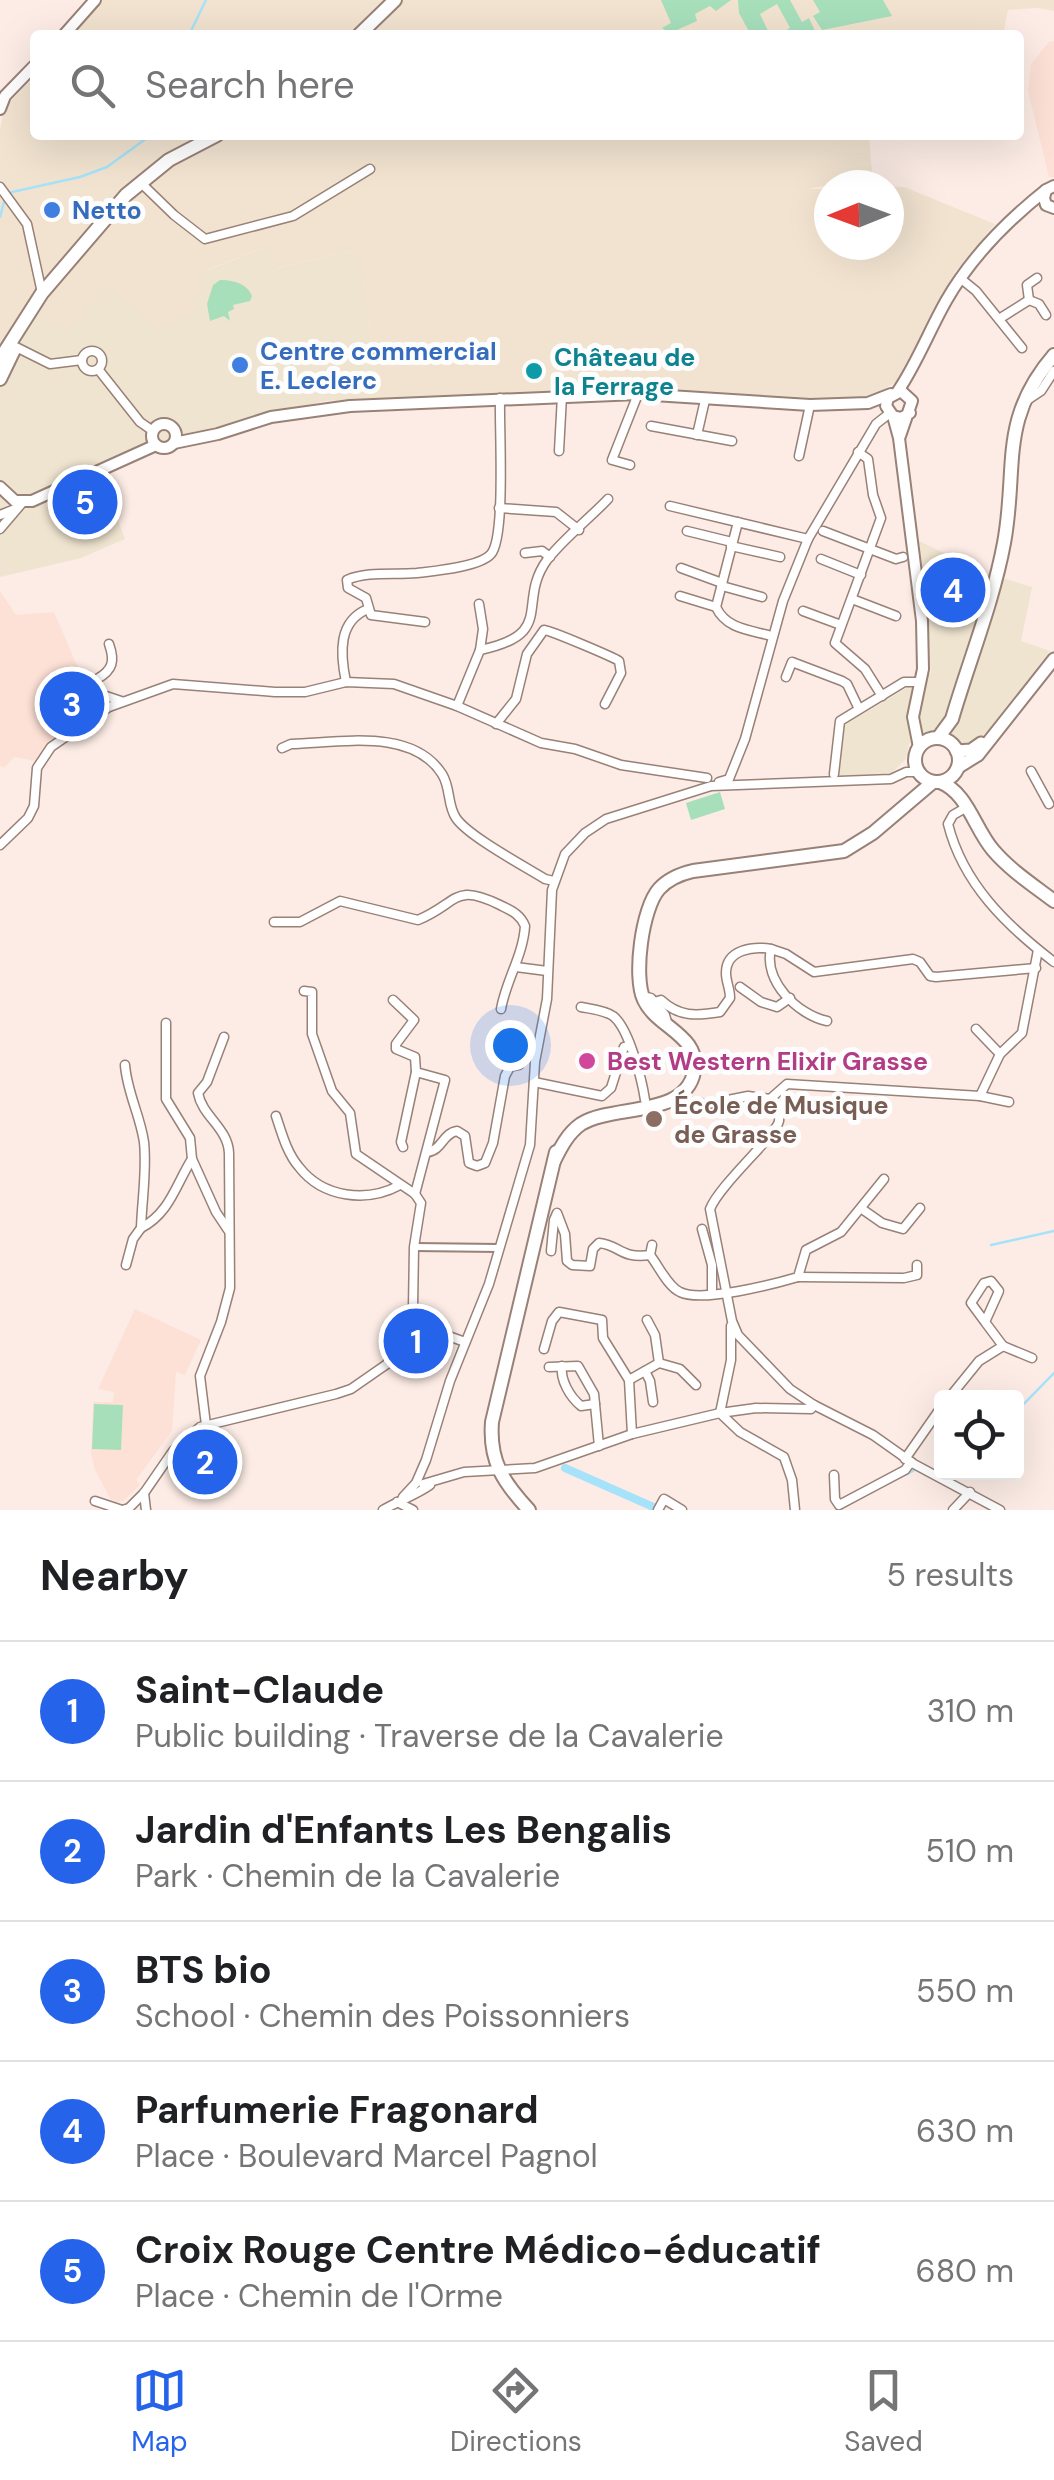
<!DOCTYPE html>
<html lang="en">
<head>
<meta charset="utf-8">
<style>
  body { margin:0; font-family:"DM Sans",sans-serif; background:#f6f6f6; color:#202124 }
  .controls { position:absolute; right:30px; bottom:30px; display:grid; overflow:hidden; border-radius:10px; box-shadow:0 10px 40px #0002 }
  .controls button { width:90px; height:90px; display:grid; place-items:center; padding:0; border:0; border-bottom:2px solid #e0e0e0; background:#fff; color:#202124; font:50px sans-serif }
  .compass { position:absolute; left:814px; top:170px; width:90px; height:90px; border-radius:50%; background:#fff; box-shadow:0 10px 40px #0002; rotate:269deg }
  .you { position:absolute; left:510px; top:1045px; width:35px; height:35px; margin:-25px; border:8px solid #fff; border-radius:50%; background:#1a73e8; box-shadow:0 0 0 15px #1a73e833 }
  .badge { display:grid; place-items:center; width:65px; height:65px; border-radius:50%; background:#2563eb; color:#fff; font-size:32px; font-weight:700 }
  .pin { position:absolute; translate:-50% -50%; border:5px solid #fff; box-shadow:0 2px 10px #0006 }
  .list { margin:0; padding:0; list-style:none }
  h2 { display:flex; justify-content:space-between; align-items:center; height:130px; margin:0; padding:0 40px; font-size:42px }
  h2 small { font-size:32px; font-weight:400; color:#757577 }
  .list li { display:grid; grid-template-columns:65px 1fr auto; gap:30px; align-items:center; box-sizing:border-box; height:140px; padding:0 40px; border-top:2px solid #e0e0e0 }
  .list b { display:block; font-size:38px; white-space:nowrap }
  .list p { margin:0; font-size:32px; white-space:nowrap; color:#757577 }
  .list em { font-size:32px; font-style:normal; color:#757577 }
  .icon { flex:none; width:55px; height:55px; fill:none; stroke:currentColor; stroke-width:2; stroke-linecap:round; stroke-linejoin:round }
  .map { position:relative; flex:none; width:1054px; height:1510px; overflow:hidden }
  .search { position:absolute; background:#fff; box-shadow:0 10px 40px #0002; left:30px; right:30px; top:30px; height:110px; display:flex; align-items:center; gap:25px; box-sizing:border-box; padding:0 35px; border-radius:10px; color:#757577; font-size:38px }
  .sheet { height:830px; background:#fff }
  nav { display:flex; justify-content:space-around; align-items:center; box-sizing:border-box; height:140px; border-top:2px solid #e0e0e0; background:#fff; font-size:28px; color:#757577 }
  nav a { display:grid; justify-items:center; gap:5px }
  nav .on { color:#2563eb }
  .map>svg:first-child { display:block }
</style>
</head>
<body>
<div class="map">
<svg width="1054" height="1510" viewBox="0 0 1054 1510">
  <rect width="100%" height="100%" fill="#fcece5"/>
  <g fill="#efe4d0">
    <path d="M266,247L277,268L351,251L360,256L379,398L325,401L205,430L101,475L125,539L81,558L0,577V351L24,306L105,284L192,313L208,270Z"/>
    <path d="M919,541L985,573L1032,587L1021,641L1050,651L990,729L969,747L934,732L909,744L906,759L892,773L838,776L840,728L931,673Z"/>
  </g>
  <g fill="#f2e3d0">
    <path d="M100,0H1054V11L1037,8L1008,10L1004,30L989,35H70Z"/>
    <path d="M35,74V135H869L873,185H829L808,189H829V245H889V187H904L995,224L955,272L896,382L868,398L746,399L652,389L379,398L360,257L351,251L276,268L266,247L209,269L192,313L159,329L105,284L67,330L24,306L0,351V130L4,109Z"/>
  </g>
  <g fill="#fde1d6">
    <path d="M1054,41V177H1049L1028,91L1031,64L1049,42Z"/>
    <path d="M0,591L16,615L54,612L96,710L45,747L35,761L14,757L4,768L0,766Z"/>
    <path d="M135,1309L201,1340L185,1375L176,1372L172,1431L136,1480L140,1485L123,1501L117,1502L111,1500L95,1470L91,1453L93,1402H113L114,1392L98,1389Z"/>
  </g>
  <g fill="#a7dfbb">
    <path d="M661,0H731L716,11L710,6L695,14L697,21L670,33L662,28L671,23Z"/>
    <path d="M738,0H790L802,22L809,18L816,33L784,35L783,32L790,28L777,4L760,14L770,35H751L739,13Z"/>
    <path d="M813,0H883L892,16L822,30L813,16L820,12Z"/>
    <path d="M220,280C232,280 247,283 252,296L250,301L233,305L234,309L228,312L230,321L224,316L210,321L207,304L213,285Z"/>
    <path d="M720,792L725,809L691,820L686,803Z"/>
    <path d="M94,1404L123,1405L121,1450L92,1449Z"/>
  </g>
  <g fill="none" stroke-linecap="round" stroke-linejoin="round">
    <g stroke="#a6e2f9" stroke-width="2.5">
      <path d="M189,35L206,0"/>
      <path d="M0,217L5,198L12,192L80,177L107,167L151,135"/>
      <path d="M991,1245L1054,1231"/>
      <path d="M1016,1412L1054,1373"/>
      <path d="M941,1467L942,1466"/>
      <path d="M889,1483L913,1471"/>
      <path d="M839,1510L882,1486"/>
    </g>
    <path stroke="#a6e2f9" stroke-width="8" d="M565,1468L660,1510"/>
    <defs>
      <path id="pedestrian" d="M414,1247L499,1248"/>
      <g id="minor">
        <path d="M140,182L174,215L205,239L293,216L370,169"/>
        <path d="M0,187L27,224L42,293"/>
        <path d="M960,278L976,291L1022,348"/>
        <path d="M1029,300L1039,304L1046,315"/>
        <path d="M999,319L1029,300L1027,285L1037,278"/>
        <path d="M11,348L16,347L50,364L82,360"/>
        <circle cx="92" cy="361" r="10"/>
        <path d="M98,369L140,422L153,431"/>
        <path d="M1029,399L1041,391L1054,371"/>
        <path d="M651,426L732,441"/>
        <path d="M697,435L705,400"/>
        <path d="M559,451L562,396"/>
        <path d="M858,452L868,459L873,495L881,518L835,643L865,669L882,696"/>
        <path d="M799,456L810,405"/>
        <path d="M630,465L612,460L638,394"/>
        <path d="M670,506L808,539"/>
        <path d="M499,508L556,512L579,530"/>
        <path d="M0,515L15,509"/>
        <path d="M738,522L716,607C726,629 750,630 772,636"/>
        <path d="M0,529L23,502"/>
        <path d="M687,531L732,542"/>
        <path d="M823,531L896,559L903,557"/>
        <path d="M731,546L780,557"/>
        <path d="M525,553L542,551L550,557"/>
        <path d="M821,559L861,575"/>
        <path d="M681,568L722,583"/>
        <path d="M722,586L762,597"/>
        <path d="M680,596L716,607"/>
        <path d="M852,599L896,616"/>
        <path d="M479,604L483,629L480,650"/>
        <path d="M803,611L841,625"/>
        <path d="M425,622L371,615L366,598L348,588L347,580C367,571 394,575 417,573C434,571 480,567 491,554C506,537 499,426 500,398"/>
        <path d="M109,644C115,661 113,670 97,679L96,685L103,695L121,701"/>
        <path d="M786,677L792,662L842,681L847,684L859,709"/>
        <path d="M346,682C340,653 338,621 368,609"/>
        <path d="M457,706L480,650C557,634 516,603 547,560C564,538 589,519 608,499"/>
        <path d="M496,724L516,699L527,654L544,630C552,631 613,657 619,661L621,673L605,704"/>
        <path d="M282,748L291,744C338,743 412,727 442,774C451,788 447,805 456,818C468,836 524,866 545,879L554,881"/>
        <path d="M1031,771L1049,804"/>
        <path d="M834,774L840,721L904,682H920"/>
        <path d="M719,782L729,779L745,739L783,601L808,539L876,424L890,413"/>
        <path d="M967,807L953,815L948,824C963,884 1007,926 1054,962"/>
        <path d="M0,845L28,818L34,806L37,768L51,747L109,707L173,684L275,692H305L346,682L394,684L457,706L541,743L575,749L621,765L707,778"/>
        <path d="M274,922H300L340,901L418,920C459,903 453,882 500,905C512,911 520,914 525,926C523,956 506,980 501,1009"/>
        <path d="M516,967L547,971"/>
        <path d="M740,987L761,1002L777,1007L790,998"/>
        <path d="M642,996L651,998L665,1015L667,1022"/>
        <path d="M393,1000L414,1020L396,1044V1049L415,1057L416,1072L445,1080L415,1194"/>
        <path d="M654,1002L661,1000C679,1017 696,1016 720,1012L730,998C730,988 726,982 726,973C726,949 754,946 771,949"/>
        <path d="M581,1007C591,1009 604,1010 613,1016C629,1028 642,1080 645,1100"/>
        <path d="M827,1021C798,1015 763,981 771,949L786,954L814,972L913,959L920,962L930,976L936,977L1036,968"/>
        <path d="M166,1023V1099L190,1138L192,1159L216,1212L228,1230"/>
        <path d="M976,1029L1000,1054"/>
        <path d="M125,1065C127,1092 140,1115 144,1142C147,1171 142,1199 141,1228C170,1213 176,1184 192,1159"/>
        <path d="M534,1082L602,1096L611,1088L624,1047L629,1046"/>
        <path d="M980,1096L1009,1102"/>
        <path d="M677,1097L681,1101L708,1104L748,1096L770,1099C776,1105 780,1112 779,1121C776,1136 720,1184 710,1209L732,1321L738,1335L790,1389L814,1405L873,1435L914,1464L1000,1510"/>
        <path d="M770,1099L787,1084L980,1096L1000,1054L1022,1033L1038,950"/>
        <path d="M276,1116C282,1134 287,1153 299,1167C323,1198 367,1203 400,1185"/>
        <path d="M403,1147L401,1142L416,1072"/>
        <path d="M428,1152C442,1150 443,1133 457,1131L465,1136L469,1163L477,1166L485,1163L493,1143L505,1076L510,1067L519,1065"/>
        <path d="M862,1209L882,1223L903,1229L920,1208"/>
        <path d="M702,1229L712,1265V1293"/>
        <path d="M551,1251L554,1220L557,1213L565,1234L567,1261L572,1265L590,1266L593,1249L599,1243C620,1245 620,1259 650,1255L652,1245"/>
        <path d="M650,1255C658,1265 668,1287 680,1292C702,1303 774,1284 798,1277L806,1250L841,1232L884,1179"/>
        <path d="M126,1265L133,1239L141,1228"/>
        <path d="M798,1277L904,1278L917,1275V1265"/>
        <path d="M647,1320L655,1335L659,1363"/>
        <path d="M407,1321L465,1342"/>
        <path d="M985,1322L971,1303L984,1283L991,1281L999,1291L985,1322L1003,1346"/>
        <path d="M731,1326V1360L720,1413L740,1432L784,1457L792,1480L795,1510"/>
        <path d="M544,1349L552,1321L559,1312L602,1320L603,1338L629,1380L632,1434"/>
        <path d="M562,1366C560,1380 570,1397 581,1406L595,1404"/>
        <path d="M549,1367L578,1366L594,1394L599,1446"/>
        <path d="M645,1371L650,1381L653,1402"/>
        <path d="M629,1380L659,1363L680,1369L696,1385"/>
        <path d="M949,1398L979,1361L1003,1346L1032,1358"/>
        <path d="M206,1425L200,1376L221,1322L230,1288L229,1153C228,1128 202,1116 198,1093L207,1082L224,1037"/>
        <path d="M905,1459L942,1406"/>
        <path d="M834,1475L835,1499L839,1505L905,1470L911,1462"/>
        <path d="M423,1484L464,1472L535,1468L632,1434L720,1413L756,1408L811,1409L814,1405"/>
        <path d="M144,1493L146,1510"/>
        <path d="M403,1497L416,1483L426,1460L450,1381L489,1284L530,1145L535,1062L547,999L552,890L565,854L585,833L606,819L711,786L891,779L906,772H918"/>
        <path d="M95,1501L122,1510"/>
        <path d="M397,1502L413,1510"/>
        <path d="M122,1510L129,1508L144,1493L173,1451L200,1427L336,1394L351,1389L387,1364L413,1308L414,1247L421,1203L415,1194L356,1154L350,1113L332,1091L312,1034V992L304,991"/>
        <path d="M383,1510C400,1500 416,1495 430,1485"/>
        <path d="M658,1510L664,1499L682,1510"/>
        <path d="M953,1510L970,1492"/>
      </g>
      <g id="tertiary">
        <path d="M64,35L95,0"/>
        <path d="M0,109L5,96L35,65"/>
        <path d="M1054,186L1046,190L1044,198L1046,205L1054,208"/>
        <path d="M898,391C917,363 929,331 946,301C971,257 1007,221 1046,190"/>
        <path d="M893,416L899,438L922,621L923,669L913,717L919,747"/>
        <circle cx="164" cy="436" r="12"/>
        <path d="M900,436L912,401L901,391L888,398L886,406L893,416L901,418L910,413"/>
        <path d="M174,443L218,434L271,417L350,406L638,394L810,405L868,403L891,394"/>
        <path d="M0,487L15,501H32L156,445"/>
      </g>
      <g id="secondary">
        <path d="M956,751L971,750L981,743"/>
        <path d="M957,768L978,755L1054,659"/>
      </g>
      <g id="primary">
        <path d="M359,35L395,0"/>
        <path d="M0,359L42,293L126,195L169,160L217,135"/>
        <path d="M0,379L14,350"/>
        <path d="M938,738L952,719C969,661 993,602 1004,543C1018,468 998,420 1054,355"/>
        <circle cx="937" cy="760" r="22"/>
        <path d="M940,782C968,793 974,828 993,850C1010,870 1033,885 1054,901"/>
        <path d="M554,1161C561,1147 568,1133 581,1124C613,1104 685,1118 694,1072C701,1035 657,1028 644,1000C633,977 642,908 659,889C668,879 680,874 693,871L844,851L873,833L933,782"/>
        <path d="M529,1510C503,1482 489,1461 492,1422L556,1152"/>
      </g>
    </defs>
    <use href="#pedestrian" stroke="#988177" stroke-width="10"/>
    <use href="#minor" stroke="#988177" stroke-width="11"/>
    <use href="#tertiary" stroke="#988177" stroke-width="14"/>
    <use href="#secondary" stroke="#988177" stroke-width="15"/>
    <use href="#primary" stroke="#988177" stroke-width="16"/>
    <use href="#pedestrian" stroke="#fff" stroke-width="6"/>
    <use href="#minor" stroke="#fff" stroke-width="8"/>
    <use href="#tertiary" stroke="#fff" stroke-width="10"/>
    <use href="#secondary" stroke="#fff" stroke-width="11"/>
    <use href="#primary" stroke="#fff" stroke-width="12"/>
  </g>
  <g fill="#3f7fe0" stroke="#fdfdfd" stroke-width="4">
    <circle cx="52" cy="210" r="10"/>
    <circle cx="240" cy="365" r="10"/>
  </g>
  <circle fill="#0f9aa8" stroke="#fdfdfd" stroke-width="4" cx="534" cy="371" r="10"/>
  <circle fill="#d1479c" stroke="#fdfdfd" stroke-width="4" cx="587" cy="1061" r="10"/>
  <circle fill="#8d6e63" stroke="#fdfdfd" stroke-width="4" cx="654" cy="1119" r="10"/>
  <g text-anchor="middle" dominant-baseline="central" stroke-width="10" stroke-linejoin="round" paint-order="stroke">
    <g font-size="25" font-weight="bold" fill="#366cbe" stroke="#fdfdfd" text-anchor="start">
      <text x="72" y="210">Netto</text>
      <text x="260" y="351">Centre commercial<tspan x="260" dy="29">E. Leclerc</tspan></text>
    </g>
    <g font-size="25" font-weight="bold" fill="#0d838f" stroke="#fdfdfd" text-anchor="start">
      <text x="554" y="357">Château de<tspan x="554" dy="29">la Ferrage</tspan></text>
    </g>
    <g font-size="25" font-weight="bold" fill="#b23c85" stroke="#fdfdfd" text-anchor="start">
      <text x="607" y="1061">Best Western Elixir Grasse</text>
    </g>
    <g font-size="25" font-weight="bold" fill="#785e54" stroke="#fdfdfd" text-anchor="start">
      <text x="674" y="1105">École de Musique<tspan x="674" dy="29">de Grasse</tspan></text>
    </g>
  </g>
</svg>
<div class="controls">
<button><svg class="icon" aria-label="locate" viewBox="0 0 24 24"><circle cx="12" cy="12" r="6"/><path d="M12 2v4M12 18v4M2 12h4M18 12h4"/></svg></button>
</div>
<svg class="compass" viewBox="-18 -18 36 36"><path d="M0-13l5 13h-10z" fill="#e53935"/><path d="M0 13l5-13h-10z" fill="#757577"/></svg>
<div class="you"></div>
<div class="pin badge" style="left:416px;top:1341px">1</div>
<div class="pin badge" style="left:205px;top:1462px">2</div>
<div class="pin badge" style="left:72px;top:704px">3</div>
<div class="pin badge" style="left:953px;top:590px">4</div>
<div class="pin badge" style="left:85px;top:502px">5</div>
<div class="search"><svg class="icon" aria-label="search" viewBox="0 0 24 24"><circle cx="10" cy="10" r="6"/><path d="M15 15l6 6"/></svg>Search here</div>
</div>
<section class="sheet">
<h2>Nearby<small>5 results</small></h2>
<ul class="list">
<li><span class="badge">1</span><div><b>Saint-Claude</b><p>Public building · Traverse de la Cavalerie</p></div><em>310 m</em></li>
<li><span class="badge">2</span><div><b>Jardin d'Enfants Les Bengalis</b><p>Park · Chemin de la Cavalerie</p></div><em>510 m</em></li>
<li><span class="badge">3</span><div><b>BTS bio</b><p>School · Chemin des Poissonniers</p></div><em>550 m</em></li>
<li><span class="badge">4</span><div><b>Parfumerie Fragonard</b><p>Place · Boulevard Marcel Pagnol</p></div><em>630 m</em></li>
<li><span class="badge">5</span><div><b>Croix Rouge Centre Médico-éducatif</b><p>Place · Chemin de l'Orme</p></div><em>680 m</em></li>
</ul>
</section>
<nav>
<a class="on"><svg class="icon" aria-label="map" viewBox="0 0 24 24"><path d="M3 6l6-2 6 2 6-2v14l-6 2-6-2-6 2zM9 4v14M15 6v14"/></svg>Map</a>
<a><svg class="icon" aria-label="directions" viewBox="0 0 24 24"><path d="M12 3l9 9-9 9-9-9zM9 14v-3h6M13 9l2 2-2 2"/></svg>Directions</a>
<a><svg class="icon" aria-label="saved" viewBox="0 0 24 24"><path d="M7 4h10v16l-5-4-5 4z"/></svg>Saved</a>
</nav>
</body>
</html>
